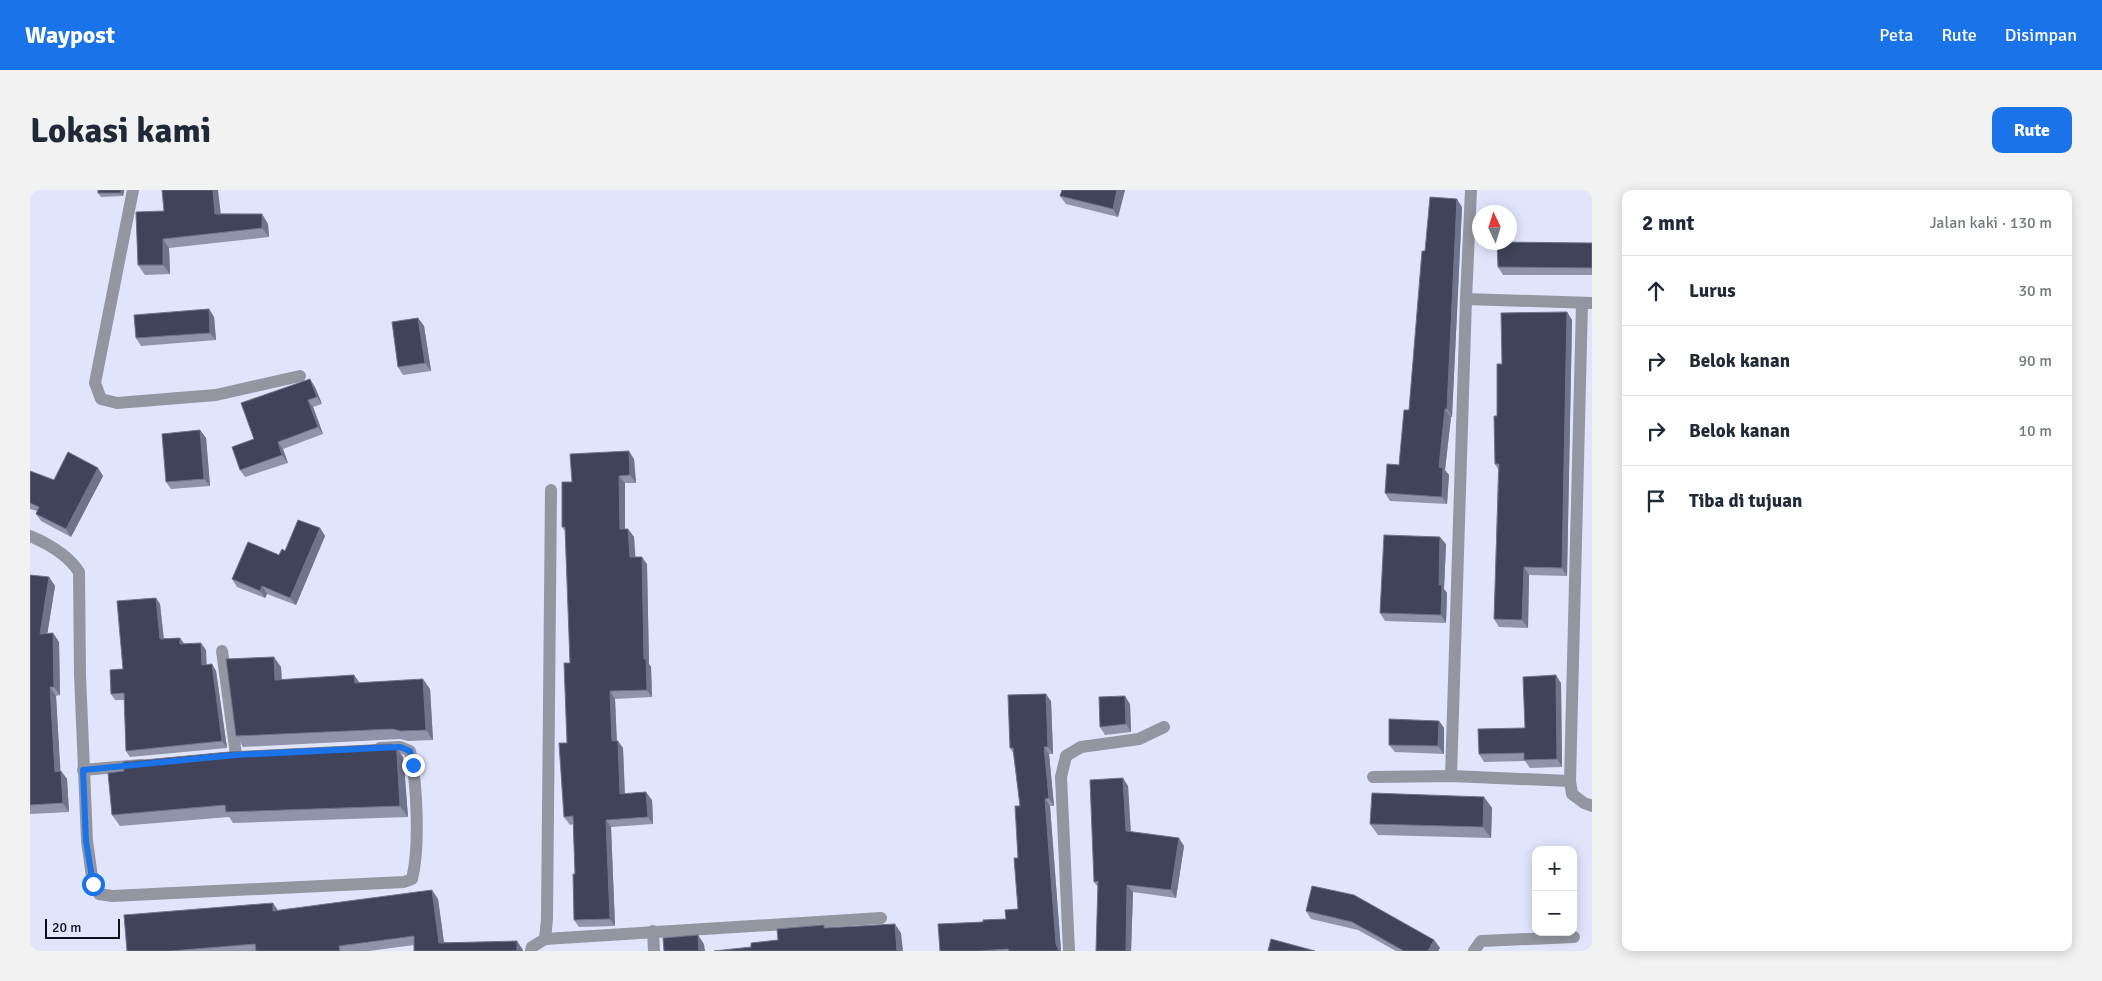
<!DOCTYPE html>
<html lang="id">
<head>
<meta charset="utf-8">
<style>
  body { margin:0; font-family:Signika,sans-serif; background:#f2f2f3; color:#1f2937 }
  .controls { position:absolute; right:15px; bottom:15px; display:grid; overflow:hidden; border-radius:10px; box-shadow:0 2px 12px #0003 }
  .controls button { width:45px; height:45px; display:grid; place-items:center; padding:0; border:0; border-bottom:1px solid #e0e1e3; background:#fff; color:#1f2937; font:25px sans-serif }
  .compass { position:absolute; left:1442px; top:15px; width:45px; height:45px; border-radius:50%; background:#fff; box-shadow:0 2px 12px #0003; rotate:356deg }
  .scale { position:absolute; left:15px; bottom:12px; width:75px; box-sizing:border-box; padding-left:5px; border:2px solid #0e1019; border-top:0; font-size:14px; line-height:18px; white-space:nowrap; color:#0e1019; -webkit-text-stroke:4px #e1e5fc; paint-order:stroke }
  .stop { position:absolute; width:15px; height:15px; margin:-11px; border:4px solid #1a73e8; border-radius:50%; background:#fff }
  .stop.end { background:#1a73e8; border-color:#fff; box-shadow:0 1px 5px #0008 }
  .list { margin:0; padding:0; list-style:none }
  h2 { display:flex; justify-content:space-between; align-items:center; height:65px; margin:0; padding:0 20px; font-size:21px }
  h2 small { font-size:16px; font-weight:400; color:#747a83 }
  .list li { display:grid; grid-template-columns:32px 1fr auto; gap:15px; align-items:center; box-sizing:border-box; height:70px; padding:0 20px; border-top:1px solid #e0e1e3 }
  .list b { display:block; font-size:19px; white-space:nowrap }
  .list em { font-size:16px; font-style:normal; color:#747a83 }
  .icon { flex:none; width:28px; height:28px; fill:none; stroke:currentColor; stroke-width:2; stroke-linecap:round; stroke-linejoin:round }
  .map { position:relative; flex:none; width:1562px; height:761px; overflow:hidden; border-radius:10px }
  header { display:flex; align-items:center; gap:30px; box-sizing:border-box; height:70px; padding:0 25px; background:#1a73e8; color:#fff }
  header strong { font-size:24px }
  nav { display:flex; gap:28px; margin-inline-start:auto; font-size:18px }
  .intro { display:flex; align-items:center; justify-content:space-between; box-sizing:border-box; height:120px; padding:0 30px }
  h1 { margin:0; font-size:35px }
  .button { padding:12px 22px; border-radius:10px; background:#1a73e8; color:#fff; font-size:18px; font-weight:700 }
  main { display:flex; gap:30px; padding:0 30px }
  aside { flex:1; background:#fff; border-radius:10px; box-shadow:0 2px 12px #0003 }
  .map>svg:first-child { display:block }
</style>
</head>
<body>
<header>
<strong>Waypost</strong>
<nav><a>Peta</a><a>Rute</a><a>Disimpan</a></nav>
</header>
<div class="intro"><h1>Lokasi kami</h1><a class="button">Rute</a></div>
<main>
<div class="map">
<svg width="1562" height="761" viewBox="0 0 1562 761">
  <rect width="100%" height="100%" fill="#e1e5fc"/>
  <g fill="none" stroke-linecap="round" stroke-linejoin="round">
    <g stroke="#9395a0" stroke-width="12">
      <path d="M103,0L65,193L71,209L87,213L186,205L270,186"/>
      <path d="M1436,109L1562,113"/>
      <path d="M1552,113L1540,591L1542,604L1554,613L1562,616"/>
      <path d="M0,346C19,354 38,365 49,382L50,485L57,651L63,694L69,704L82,706L374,692L382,689C390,657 387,593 380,561L370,557L350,558"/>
      <path d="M192,461L206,565"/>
      <path d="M53,580L111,575"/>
      <path d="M1421,586L1436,109L1441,0"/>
      <path d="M1343,587L1421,586L1540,591"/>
      <path d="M623,741L624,761"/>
      <path d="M515,749L851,728"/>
      <path d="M501,761L502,757L515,749L517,729L521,300"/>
      <path d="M1039,761L1031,587L1036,566L1051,557L1109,549L1134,537"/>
      <path d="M1444,761L1451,751L1544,747"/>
    </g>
  </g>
  <g fill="#9094aa">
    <path d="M68,0H94L93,6L71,7L68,3Z"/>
    <path d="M1032,0H1095L1088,27L1036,14L1030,6Z"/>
    <path d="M1432,17L1422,227H1421L1415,280L1419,285L1417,314L1360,311L1355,303L1369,275L1379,220L1395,61Z"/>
    <path d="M106,22L232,24L238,34L239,47L139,58L140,84L115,85L108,75Z"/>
    <path d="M1562,53V85H1473L1468,77Z"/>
    <path d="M179,119L184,127L186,150L111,156L106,148Z"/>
    <path d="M1537,122L1542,130L1537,386L1499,385L1498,438L1469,437L1464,429L1468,279L1465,274L1472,174Z"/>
    <path d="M388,128L394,136L401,181L373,185L368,177Z"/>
    <path d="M285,197L292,214L283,217L293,244L253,259L258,273L215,287L210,280L224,249Z"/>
    <path d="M170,240L176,248L180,296L141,299L136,292Z"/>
    <path d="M604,269L606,293H595V339H598L604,347L605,367L617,374L619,474L621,477L622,507L585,509L587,551L593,558L595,604L622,610L623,634L581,637L585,736L549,737L544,730L545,684L543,634L540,635L534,627L540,473L535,341L532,337L542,292Z"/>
    <path d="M68,278L73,286L41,347L11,331L6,324L7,321L0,319V281L24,290Z"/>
    <path d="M290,338L295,346L266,415L237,404L235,408L207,397L202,389L249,365Z"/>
    <path d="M1416,354L1414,399L1417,403L1416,433L1355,431L1350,423Z"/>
    <path d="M0,385L19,387L25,396L17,444L23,443L29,452L30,505L26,506L30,581H31L37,589L39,622L0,624Z"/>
    <path d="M126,408L130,414L134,448H150L154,454L176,460V475L182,474L186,481L197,558L100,567L96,561L94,510H85L81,504L93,479Z"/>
    <path d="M251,477L252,490L324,485L330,493L400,499L403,550L378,551L370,549L213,557L206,546Z"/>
    <path d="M1531,493L1532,577L1500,578L1495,571L1454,572L1449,564L1495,538Z"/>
    <path d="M1021,511L1023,564H1019L1024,616H1020L1031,761H910L953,732L976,729L988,719V668L990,616L983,563L980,558Z"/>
    <path d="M1100,514L1101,542L1075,545L1070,537Z"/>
    <path d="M1409,531L1414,538V564L1365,562L1359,555Z"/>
    <path d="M365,556L373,567L374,576L378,627L203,633L199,627L90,636L82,625Z"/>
    <path d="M1098,596L1101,642L1154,656L1146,708L1103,702L1101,761H1066L1068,697L1064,692Z"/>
    <path d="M1454,607L1462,618L1461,648L1348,645L1340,634Z"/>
    <path d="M408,709L414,752L493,760L384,755L339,761H97L248,721Z"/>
    <path d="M1276,721L1404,750L1410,758L1408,761H1366L1328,740L1281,729Z"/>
  </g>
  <g fill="#70748a">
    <path d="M91,0H94L93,6L91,3Z"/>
    <path d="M183,0H188L192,34L185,24Z"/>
    <path d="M1087,0H1095L1088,27L1083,19Z"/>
    <path d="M1427,9L1432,17L1422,227L1417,219Z"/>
    <path d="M232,24L238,34L239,47L232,38Z"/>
    <path d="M133,49L139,58L140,84L133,75Z"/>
    <path d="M179,119L184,127L186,150L180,143Z"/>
    <path d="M1537,122L1542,130L1537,386L1532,378Z"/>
    <path d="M388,128L394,136L401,181L395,173Z"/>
    <path d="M280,189L285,197L292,214L287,207Z"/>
    <path d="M278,210L283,217L293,244L288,237Z"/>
    <path d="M1415,219L1421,227L1415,280L1419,285L1417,314L1412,307L1409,277Z"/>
    <path d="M170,240L176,248L180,296L174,289Z"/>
    <path d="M248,252L253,259L258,273L252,265Z"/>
    <path d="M599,261L604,269L606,293L600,285Z"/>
    <path d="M68,278L73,286L41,347L36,339Z"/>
    <path d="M589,286L595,293V347L590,339Z"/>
    <path d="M290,338L295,346L266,415L260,408Z"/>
    <path d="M598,339L604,347L606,375L600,367Z"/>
    <path d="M1410,347L1416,354L1414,399L1417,403L1416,433L1411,425L1409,395Z"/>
    <path d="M612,367L617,374L619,474L621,477L622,507L617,500L614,469Z"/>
    <path d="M1494,377L1499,385L1498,438L1492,430Z"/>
    <path d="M19,387L25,396L16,452L10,444Z"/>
    <path d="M232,396L237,404L235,408L230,401Z"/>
    <path d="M126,408L130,414L134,455L130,449Z"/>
    <path d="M23,443L29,452L30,505L24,497Z"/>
    <path d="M150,448L155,455L150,454Z"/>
    <path d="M171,453L176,460L177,481L172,475Z"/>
    <path d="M244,467L251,477L252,501L245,490Z"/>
    <path d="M182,474L186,481L197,558L192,551Z"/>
    <path d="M324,485L331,496L325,493Z"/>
    <path d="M1526,485L1531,493L1532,577L1527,569Z"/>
    <path d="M393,489L400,499L403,550L396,540Z"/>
    <path d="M20,497L26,506L31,590L25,582Z"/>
    <path d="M580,501L585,509L587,559L582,551Z"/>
    <path d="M1016,504L1021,511L1023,564L1018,557Z"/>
    <path d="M1095,506L1100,514L1101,542L1096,534Z"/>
    <path d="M1409,531L1414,538V564L1408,556Z"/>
    <path d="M588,551L593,558L595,612L590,604Z"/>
    <path d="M365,556L373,567L374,576L378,627L370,616Z"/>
    <path d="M1014,557L1019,564L1024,616L1019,608Z"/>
    <path d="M31,581L37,589L39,622L33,613Z"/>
    <path d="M1093,588L1098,596L1101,649L1096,641Z"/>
    <path d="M616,602L622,610L623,634L618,627Z"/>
    <path d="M1454,607L1462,618L1461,648L1453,637Z"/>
    <path d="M1015,609L1020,616L1031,761H1029L1026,754Z"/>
    <path d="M576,630L581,637L585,736L580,729Z"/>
    <path d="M1149,648L1154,656L1146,708L1141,700Z"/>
    <path d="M1097,695L1103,702L1101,761H1096Z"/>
    <path d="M402,700L408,709L415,761L409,753Z"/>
    <path d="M243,713L249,722L243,721Z"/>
    <path d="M865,734L871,743L873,761H867Z"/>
    <path d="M668,745L674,754L675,761H669Z"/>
    <path d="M1404,750L1410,758L1408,761H1398Z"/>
    <path d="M487,751L493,760V761H487Z"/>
  </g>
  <g fill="#404359" stroke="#70748a">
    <rect x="68" y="0" width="23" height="3"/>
    <path d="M132,0H183L185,24H232V38L133,49V75H108L106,22L134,21Z"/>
    <path d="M1032,0H1087L1083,19L1030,6Z"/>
    <path d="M1400,7L1427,9L1417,219H1415L1409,277L1413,278L1412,307L1355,303L1357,274L1369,275L1374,220H1379L1392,61H1395Z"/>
    <path d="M1467,52L1562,53V78L1468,77Z"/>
    <path d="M179,119L180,143L106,148L104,125Z"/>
    <path d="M1537,122L1532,378L1494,377L1492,430L1464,429L1469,274H1465L1464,226H1467V174H1472L1471,123Z"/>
    <path d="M388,128L395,173L368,177L362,132Z"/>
    <path d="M280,189L287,207L278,210L288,237L248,252L252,265L210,280L202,257L224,249L211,213Z"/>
    <path d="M170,240L174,289L136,292L132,244Z"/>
    <path d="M599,261L600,285L589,286L590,339H598L600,367H612L614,469H616L617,500L580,501L582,551H588L590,604L616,602L618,627L576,630L580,729L544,730L543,684H545L543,626L534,627L529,553H537L534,473H540L535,337H532V292H542L540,264Z"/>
    <path d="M38,262L68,278L36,339L6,324L9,317L0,313V281L24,290Z"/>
    <path d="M268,330L290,338L260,408L232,396L230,401L202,389L218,352L249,365L252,359L255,361Z"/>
    <path d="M1354,345L1410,347L1409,395H1412L1411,425L1350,423Z"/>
    <path d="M0,385L19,387L10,444L23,443L24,497H20L25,582L31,581L33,613L0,615Z"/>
    <path d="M126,408L130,449L150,448V454L171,453L172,475L182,474L192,551L96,561L94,503L81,504L80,480L93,479L87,411Z"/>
    <path d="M244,467L245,490L324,485L325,493L393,489L396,540L371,541L362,539L206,546L196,469Z"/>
    <path d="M1526,485L1527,569L1494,570V563L1449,564L1448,539L1495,538L1493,487Z"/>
    <path d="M1016,504L1018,557H1014L1019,608L1015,609L1026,754L1029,761H979L978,759L949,761H910L908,734L953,732V730L976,729L975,720L988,719L984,668H988L985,616H990L983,558H980L978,505Z"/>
    <path d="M1095,506L1096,534L1070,537L1069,507Z"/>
    <path d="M1359,529L1409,531L1408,556L1359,555Z"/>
    <path d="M361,554L365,556L367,564L370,616L196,622L195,615L82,625L78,583L94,581L93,572L199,562Z"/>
    <path d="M1093,588L1096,641L1149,648L1141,700L1097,695L1096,761H1066L1068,691L1064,692L1060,590Z"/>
    <path d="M1342,603L1454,607L1453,637L1340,634Z"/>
    <path d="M1282,696L1324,705L1404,750L1398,761H1374L1322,732L1276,721Z"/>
    <path d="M402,700L409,753L487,751V761H384V746L309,756L310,761H226L225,754L140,761H97L94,725L243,713V721Z"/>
    <path d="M865,734L867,761H684L721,757V753L748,750L747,739L794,735V738Z"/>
    <path d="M668,745L669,761H634L633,748Z"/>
    <path d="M1241,749L1285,761H1238Z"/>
  </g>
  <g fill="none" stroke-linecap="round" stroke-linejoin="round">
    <path stroke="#1a73e8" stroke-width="6" d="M63,694L56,651L53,580L206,565L370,557L380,561L383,575"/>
  </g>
</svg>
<div class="controls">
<button>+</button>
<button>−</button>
</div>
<svg class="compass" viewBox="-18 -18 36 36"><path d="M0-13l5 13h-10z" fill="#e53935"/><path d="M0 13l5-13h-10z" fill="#747a83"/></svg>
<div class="scale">20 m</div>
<div class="stop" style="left:63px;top:694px"></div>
<div class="stop end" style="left:383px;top:575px"></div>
</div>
<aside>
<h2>2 mnt<small>Jalan kaki · 130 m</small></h2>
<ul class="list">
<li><svg class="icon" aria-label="ahead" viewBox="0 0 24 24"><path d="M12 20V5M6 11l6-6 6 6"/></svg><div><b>Lurus</b></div><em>30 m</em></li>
<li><svg class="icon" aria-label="right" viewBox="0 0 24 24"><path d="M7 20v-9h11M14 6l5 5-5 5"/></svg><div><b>Belok kanan</b></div><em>90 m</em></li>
<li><svg class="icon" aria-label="right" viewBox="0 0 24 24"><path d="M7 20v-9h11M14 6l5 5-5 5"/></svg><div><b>Belok kanan</b></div><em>10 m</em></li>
<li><svg class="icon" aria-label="arrive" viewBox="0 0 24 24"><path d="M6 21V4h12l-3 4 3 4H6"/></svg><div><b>Tiba di tujuan</b></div></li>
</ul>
</aside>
</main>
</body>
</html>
